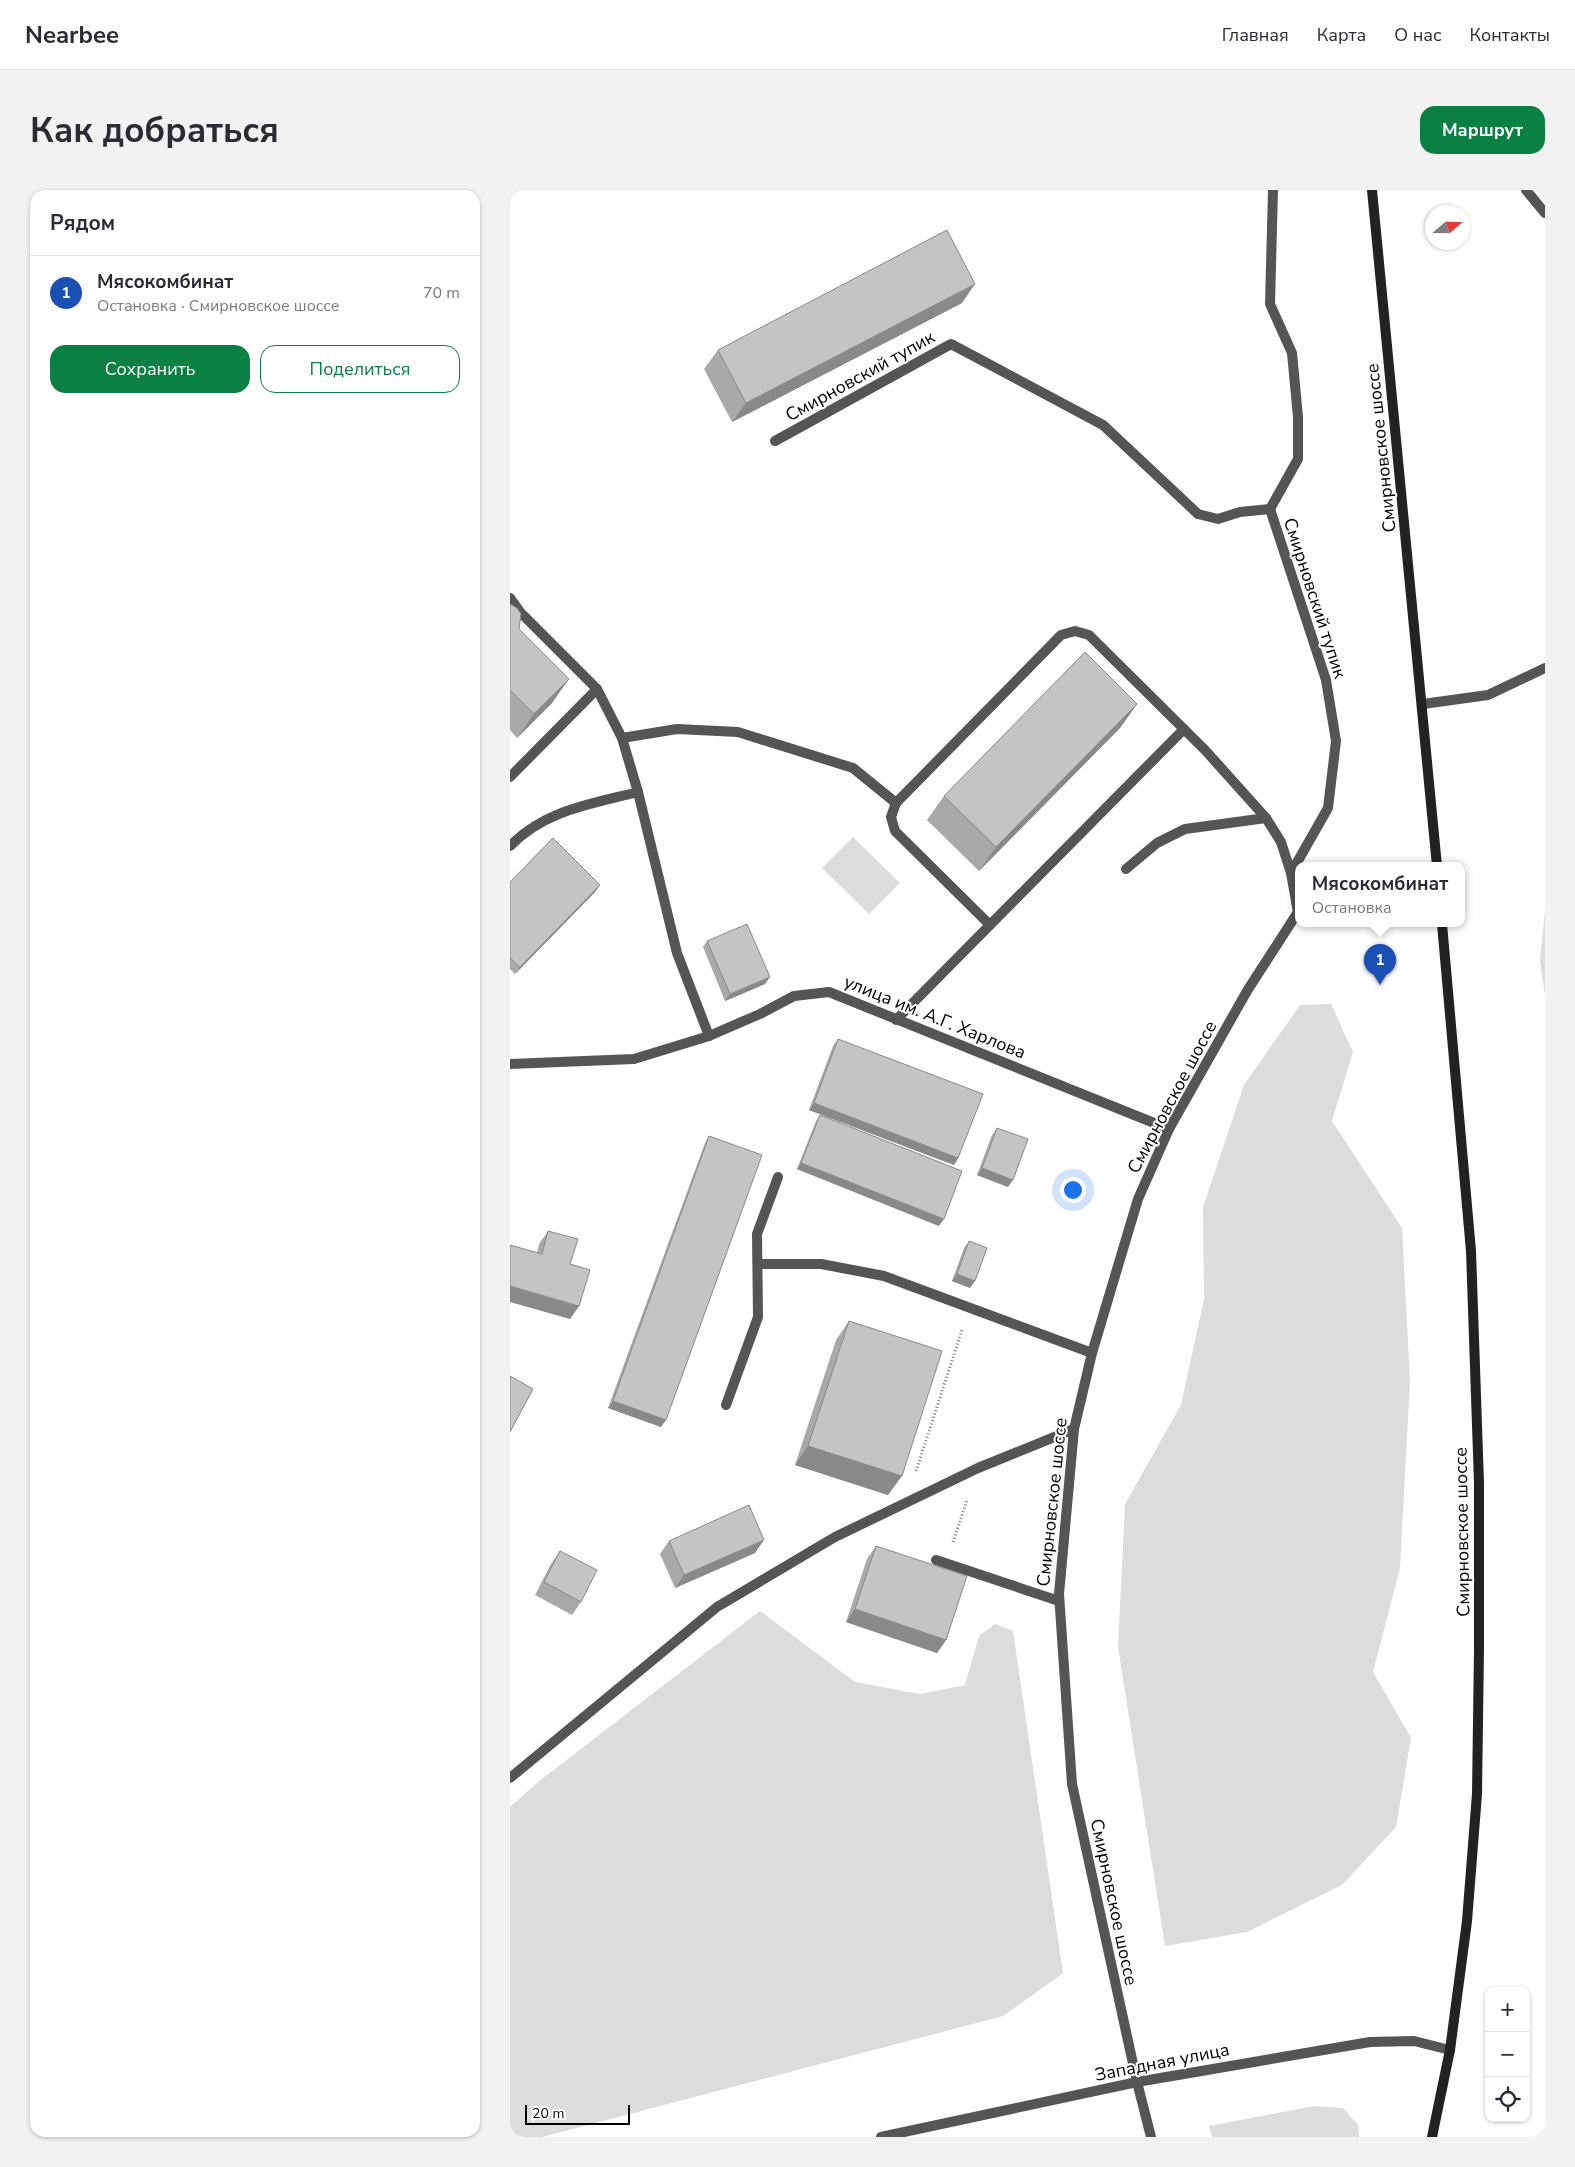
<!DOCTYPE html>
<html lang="ru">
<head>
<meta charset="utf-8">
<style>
  body { margin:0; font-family:"Nunito Sans",sans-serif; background:#f2f2f3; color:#2b2b33 }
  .controls { position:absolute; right:15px; bottom:15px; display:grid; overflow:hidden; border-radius:10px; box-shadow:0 1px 4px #0004 }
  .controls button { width:45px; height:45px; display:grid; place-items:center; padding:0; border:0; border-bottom:1px solid #e1e1e2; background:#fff; color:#2b2b33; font:25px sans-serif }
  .compass { position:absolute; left:915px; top:15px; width:45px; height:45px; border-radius:50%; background:#fff; box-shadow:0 1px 4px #0004; rotate:70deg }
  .scale { position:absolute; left:15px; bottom:12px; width:105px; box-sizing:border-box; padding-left:5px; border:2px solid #000; border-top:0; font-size:14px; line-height:18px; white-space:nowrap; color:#000; -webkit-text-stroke:4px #fff; paint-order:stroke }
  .you { position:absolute; left:562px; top:999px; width:18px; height:18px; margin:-12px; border:4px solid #fff; border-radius:50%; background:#1a73e8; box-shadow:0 0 0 8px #1a73e833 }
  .badge { display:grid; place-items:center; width:32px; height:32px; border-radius:50%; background:#0b8043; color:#fff; font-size:16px; font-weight:700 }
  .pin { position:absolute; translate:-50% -41px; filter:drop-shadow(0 1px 2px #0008) }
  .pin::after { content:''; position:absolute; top:26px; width:18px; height:15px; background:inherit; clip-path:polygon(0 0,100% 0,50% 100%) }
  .popup { position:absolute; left:785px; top:672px; width:170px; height:65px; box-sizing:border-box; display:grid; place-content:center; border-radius:10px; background:#fff; filter:drop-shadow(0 1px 4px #0005); font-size:16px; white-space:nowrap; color:#7c7c81 }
  .popup b { font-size:19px; color:#2b2b33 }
  .popup::after { content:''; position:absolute; left:50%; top:100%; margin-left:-10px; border:10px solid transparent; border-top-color:#fff }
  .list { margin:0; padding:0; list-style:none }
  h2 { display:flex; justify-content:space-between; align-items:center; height:65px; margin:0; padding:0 20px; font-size:21px }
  h2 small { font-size:16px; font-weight:400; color:#7c7c81 }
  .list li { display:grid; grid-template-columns:32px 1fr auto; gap:15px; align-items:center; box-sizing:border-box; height:75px; padding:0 20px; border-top:1px solid #e1e1e2 }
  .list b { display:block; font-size:19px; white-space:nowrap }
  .list p { margin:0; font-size:16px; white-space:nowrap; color:#7c7c81 }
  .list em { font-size:16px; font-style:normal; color:#7c7c81 }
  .actions { display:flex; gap:10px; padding:15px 20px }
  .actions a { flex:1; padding:11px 0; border:1px solid #0b8043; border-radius:15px; text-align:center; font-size:18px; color:#0b8043 }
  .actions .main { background:#0b8043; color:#fff }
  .icon { flex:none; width:28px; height:28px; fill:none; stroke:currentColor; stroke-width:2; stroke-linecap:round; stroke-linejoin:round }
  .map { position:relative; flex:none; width:1035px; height:1947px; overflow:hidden; border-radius:15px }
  header { display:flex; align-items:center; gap:30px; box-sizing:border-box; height:70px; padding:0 25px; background:#fff; border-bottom:1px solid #e1e1e2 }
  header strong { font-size:24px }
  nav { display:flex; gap:28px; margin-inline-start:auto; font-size:18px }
  .intro { display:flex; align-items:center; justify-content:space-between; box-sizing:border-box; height:120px; padding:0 30px }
  h1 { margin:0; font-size:35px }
  .button { padding:12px 22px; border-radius:15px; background:#0b8043; color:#fff; font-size:18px; font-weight:700 }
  main { display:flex; gap:30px; padding:0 30px }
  aside { flex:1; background:#fff; border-radius:15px; box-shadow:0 1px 4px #0004 }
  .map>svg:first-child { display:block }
</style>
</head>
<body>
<header>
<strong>Nearbee</strong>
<nav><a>Главная</a><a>Карта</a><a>О нас</a><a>Контакты</a></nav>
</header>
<div class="intro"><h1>Как добраться</h1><a class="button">Маршрут</a></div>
<main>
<aside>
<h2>Рядом<small></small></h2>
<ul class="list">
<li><span class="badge" style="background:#1a4fb4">1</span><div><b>Мясокомбинат</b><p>Остановка · Смирновское шоссе</p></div><em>70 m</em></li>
</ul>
<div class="actions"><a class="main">Сохранить</a><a>Поделиться</a></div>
</aside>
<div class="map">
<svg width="1035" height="1947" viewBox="0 0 1035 1947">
  <rect width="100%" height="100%" fill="#fff"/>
  <g fill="#dcdcdc">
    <path d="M343,647L390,693L359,724L312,678Z"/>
    <path d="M1035,720V806L1030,771Z"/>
    <path d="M821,814L843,862L822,931L892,1038L900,1191L890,1378L863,1482L901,1548L886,1637L832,1695L737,1742L655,1756L608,1457L615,1314L671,1215L694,1109L693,1017L734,895L790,815Z"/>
    <path d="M250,1421L345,1492L410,1504L455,1495L469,1446L485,1434L503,1441L553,1783L493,1826L32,1947H0V1617L28,1592Z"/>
    <path d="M804,1916L833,1918L848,1935L849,1947H702L699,1936Z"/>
  </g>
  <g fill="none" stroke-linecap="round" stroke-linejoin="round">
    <g stroke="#777" stroke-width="3" stroke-dasharray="1 2.5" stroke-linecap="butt">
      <path d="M406,1281L452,1140"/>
      <path d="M443,1352L457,1310"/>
    </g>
    <g stroke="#555" stroke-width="10">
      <path d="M1016,0L1035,23"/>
      <path d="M265,251L441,154L593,235L688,324L708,329L730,322L760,319L816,490L826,551L818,618L781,683"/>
      <path d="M760,319L788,269V227L782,163L760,114L763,0"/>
      <path d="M0,408L10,422L87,499L0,587"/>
      <path d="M87,499L112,548L128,602L167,763L199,846"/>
      <path d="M112,548L167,539L228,542L343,578L386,613"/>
      <path d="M0,656C35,620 81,614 128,602"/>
      <path d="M616,679L647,653L675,639L756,628"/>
      <path d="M480,735L385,641L381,627L386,613L551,445L565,441L579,445L695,560L756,628L771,652L781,683L788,722"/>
      <path d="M386,830L674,539"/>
      <path d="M0,874L124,869L199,846L250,824L284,806L319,802L659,939"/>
      <path d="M248,1074H311L374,1086L582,1163"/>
      <path d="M216,1215L248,1127L247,1044L268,987"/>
      <path d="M426,1370L549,1411"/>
      <path d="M0,1588L207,1417L325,1347L468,1278L564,1239"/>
    </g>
    <g stroke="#555" stroke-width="10">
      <path d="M913,514L978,505L1035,478"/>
      <path d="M641,1947L627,1892L562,1594L549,1404L564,1239L582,1163L628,1009L659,939L737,801L788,722"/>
    </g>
    <path stroke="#555" stroke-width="10" d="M371,1947L627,1892L860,1852L904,1851L940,1860"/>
    <g stroke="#222" stroke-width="10">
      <path d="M862,0L927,676"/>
      <path d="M922,1947L940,1860L957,1731L967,1604L969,1459V1293L961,1061L932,734"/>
    </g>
  </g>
  <g fill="#a9a9a9">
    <path d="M452,113L222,232L194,179L208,160Z"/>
    <path d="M0,414L9,439L42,513L7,548L0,540Z"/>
    <path d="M627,514L610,538L469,681L417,630L434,606Z"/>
    <path d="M0,692L90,695L85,702L5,784L0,779Z"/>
    <path d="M197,751L260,787L255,794L215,811L193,757Z"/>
    <path d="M328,849L448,968L444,975L299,920L323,856Z"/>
    <path d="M310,925L429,1036L287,979L306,931Z"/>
    <path d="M487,938L498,997L467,985L482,945Z"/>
    <path d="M199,946L151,1237L98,1218L195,953Z"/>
    <path d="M38,1041L60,1074L69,1116L60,1129L27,1063L29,1054Z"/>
    <path d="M459,1051L460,1098L442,1091L454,1058Z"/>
    <path d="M339,1131L378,1305L285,1275L326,1150Z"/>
    <path d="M159,1351L245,1363L165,1398L150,1364Z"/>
    <path d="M366,1356L436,1450L427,1463L336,1432L357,1369Z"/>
    <path d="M50,1361L71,1412L62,1425L25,1405L41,1374Z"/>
  </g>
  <g fill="#898989">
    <path d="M465,94L452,113L222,232L236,213Z"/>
    <path d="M59,489L42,513L7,548L24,524Z"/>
    <path d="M627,514L610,538L469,681L486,657Z"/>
    <path d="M90,695L85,702L5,784L10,777Z"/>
    <path d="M260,787L255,794L215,811L220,804Z"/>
    <path d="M304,913L448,968L444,975L299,920Z"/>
    <path d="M291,973L434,1029L429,1036L287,979Z"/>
    <path d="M472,978L503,990L498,997L467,985Z"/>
    <path d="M447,1084L465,1091L460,1098L442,1091Z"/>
    <path d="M0,1096L69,1116L60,1129L0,1112Z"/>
    <path d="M103,1211L156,1230L151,1237L98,1218Z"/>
    <path d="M298,1256L392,1286L378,1305L285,1275Z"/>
    <path d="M254,1350L245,1363L165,1398L174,1385Z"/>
    <path d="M345,1419L436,1450L427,1463L336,1432Z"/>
  </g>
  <g fill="#c4c4c4" stroke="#898989">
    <path d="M437,40L465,94L236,213L208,160Z"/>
    <path d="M0,414L7,418L11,424L9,439L59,489L24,524L0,500Z"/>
    <path d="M575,462L627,514L486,657L434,606Z"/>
    <path d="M43,648L90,695L10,777L0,768V692Z"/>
    <path d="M237,734L260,787L220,804L197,751Z"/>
    <path d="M328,849L473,904L448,968L304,913Z"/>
    <path d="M310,925L452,981L434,1029L291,973Z"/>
    <path d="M487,938L518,949L503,990L472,978Z"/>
    <path d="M199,946L252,965L156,1230L103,1211Z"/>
    <path d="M38,1041L68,1049L60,1074L80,1080L69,1116L0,1096V1055L32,1064Z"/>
    <path d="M459,1051L477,1058L465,1091L447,1084Z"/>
    <path d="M339,1131L432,1161L392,1286L298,1256Z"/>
    <path d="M0,1186L23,1199L0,1242Z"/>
    <path d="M239,1315L254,1350L174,1385L159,1351Z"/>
    <path d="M366,1356L457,1386L436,1450L345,1419Z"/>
    <path d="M50,1361L87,1380L71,1412L34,1392Z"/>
  </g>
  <g text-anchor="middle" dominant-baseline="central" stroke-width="4" stroke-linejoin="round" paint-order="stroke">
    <g font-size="18" fill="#000" stroke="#fff">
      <text transform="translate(350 186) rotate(-29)">Смирновский тупик</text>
      <text transform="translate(871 258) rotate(-96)">Смирновское шоссе</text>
      <text transform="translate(805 408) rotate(72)">Смирновский тупик</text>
      <text transform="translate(425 827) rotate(22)">улица им. А.Г. Харлова</text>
      <text transform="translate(662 907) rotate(-62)">Смирновское шоссе</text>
      <text transform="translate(542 1312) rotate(-84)">Смирновское шоссе</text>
      <text transform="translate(952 1342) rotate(-91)">Смирновское шоссе</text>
      <text transform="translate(604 1712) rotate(78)">Смирновское шоссе</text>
      <text transform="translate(652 1872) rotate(-11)">Западная улица</text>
    </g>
  </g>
</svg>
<div class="controls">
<button>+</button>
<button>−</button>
<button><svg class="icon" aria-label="locate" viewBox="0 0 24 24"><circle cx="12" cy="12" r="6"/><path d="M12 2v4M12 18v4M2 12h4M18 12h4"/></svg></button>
</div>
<svg class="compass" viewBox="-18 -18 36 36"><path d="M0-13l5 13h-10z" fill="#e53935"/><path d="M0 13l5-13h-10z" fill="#7c7c81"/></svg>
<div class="scale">20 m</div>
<div class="you"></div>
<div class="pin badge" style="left:870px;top:795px;background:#1a4fb4">1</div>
<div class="popup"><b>Мясокомбинат</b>Остановка</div>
</div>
</main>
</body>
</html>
